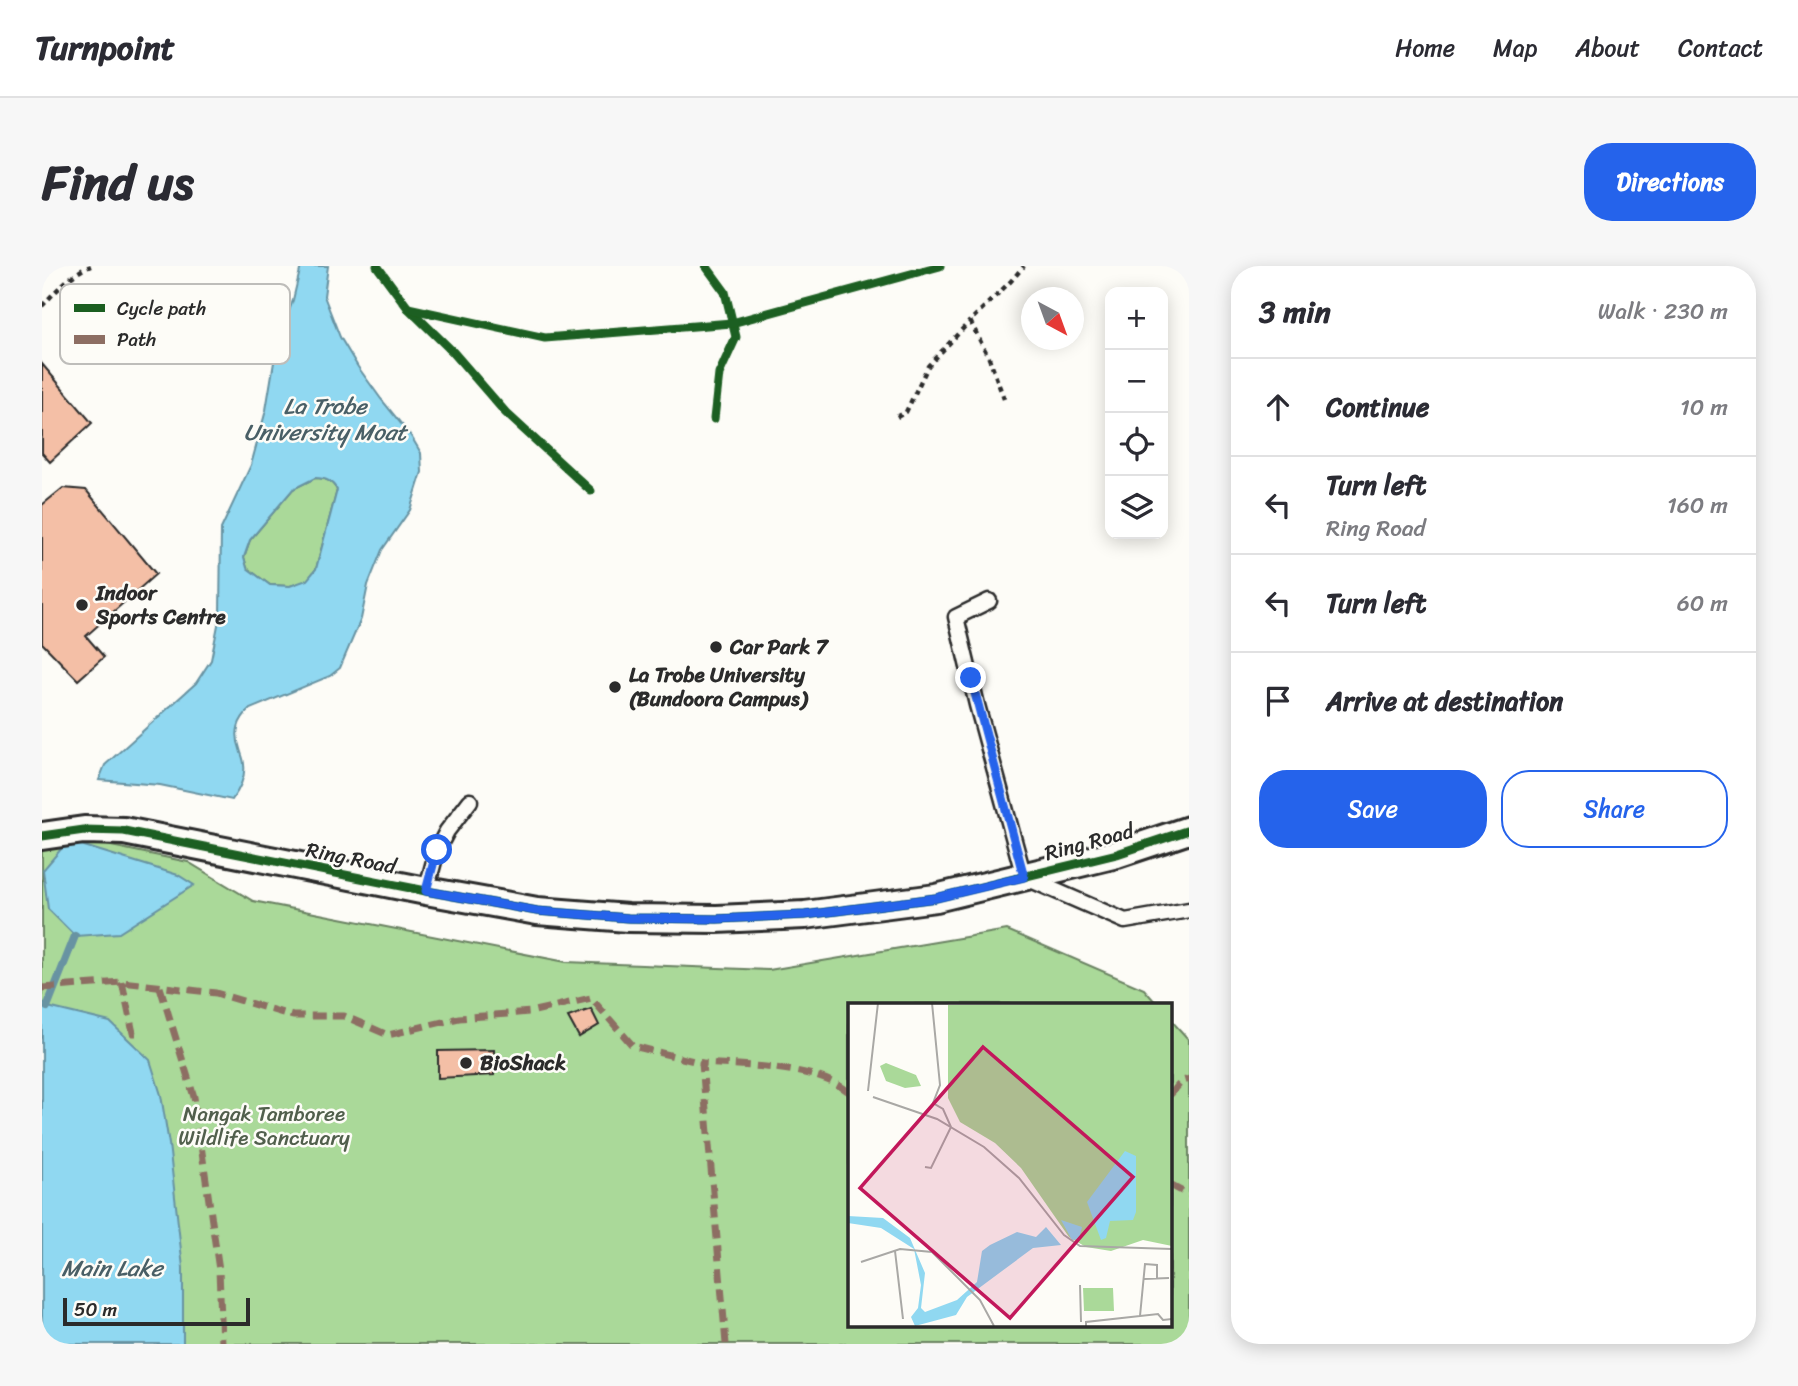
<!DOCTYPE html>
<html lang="en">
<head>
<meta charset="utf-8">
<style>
  body { margin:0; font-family:Sriracha,sans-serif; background:#f7f7f7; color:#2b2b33 }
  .controls { position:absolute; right:21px; top:21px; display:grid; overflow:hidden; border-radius:14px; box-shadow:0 4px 18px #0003 }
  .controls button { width:63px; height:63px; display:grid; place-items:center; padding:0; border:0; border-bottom:2px solid #e1e1e2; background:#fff; color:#2b2b33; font:35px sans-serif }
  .compass { position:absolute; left:979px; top:21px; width:63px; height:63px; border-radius:50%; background:#fff; box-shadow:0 4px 18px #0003; rotate:139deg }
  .scale { position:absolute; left:21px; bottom:18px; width:187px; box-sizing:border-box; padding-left:7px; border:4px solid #2b2b2b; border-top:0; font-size:19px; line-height:24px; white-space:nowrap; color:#2b2b2b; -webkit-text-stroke:5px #fdfcf7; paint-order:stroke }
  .stop { position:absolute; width:21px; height:21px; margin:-16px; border:5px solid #2563eb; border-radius:50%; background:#fff }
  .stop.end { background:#2563eb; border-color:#fff; box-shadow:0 2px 7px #0008 }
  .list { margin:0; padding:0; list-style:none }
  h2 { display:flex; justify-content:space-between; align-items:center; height:91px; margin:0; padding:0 28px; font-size:30px }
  h2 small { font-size:23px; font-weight:400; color:#7c7c81 }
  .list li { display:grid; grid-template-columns:46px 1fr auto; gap:21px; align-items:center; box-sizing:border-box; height:98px; padding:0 28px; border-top:2px solid #e1e1e2 }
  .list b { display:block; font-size:26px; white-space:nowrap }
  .list p { margin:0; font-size:23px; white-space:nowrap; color:#7c7c81 }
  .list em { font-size:23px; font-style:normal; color:#7c7c81 }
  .actions { display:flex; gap:14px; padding:21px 28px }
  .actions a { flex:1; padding:16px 0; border:2px solid #2563eb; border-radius:28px; text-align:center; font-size:24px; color:#2563eb }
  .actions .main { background:#2563eb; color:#fff }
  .icon { flex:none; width:38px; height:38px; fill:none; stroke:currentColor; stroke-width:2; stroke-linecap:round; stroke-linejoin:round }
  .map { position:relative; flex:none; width:1147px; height:1078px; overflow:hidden; border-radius:28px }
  header { display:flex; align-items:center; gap:42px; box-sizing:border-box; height:98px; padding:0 35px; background:#fff; border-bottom:2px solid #e1e1e2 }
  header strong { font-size:33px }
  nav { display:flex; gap:38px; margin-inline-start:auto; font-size:24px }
  .intro { display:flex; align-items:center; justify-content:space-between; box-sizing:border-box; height:168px; padding:0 42px }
  h1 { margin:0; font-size:49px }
  .button { padding:18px 32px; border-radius:28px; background:#2563eb; color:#fff; font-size:24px; font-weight:700 }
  main { display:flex; gap:42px; padding:0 42px }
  aside { flex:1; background:#fff; border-radius:28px; box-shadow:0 4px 18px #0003 }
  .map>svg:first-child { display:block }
</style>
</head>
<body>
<header>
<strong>Turnpoint</strong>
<nav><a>Home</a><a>Map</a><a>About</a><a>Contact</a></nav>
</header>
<div class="intro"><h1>Find us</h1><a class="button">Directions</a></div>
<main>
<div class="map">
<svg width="1147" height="1078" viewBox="0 0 1147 1078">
  <rect width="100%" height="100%" fill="#fdfcf7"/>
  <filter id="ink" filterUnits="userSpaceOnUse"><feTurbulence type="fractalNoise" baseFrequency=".0143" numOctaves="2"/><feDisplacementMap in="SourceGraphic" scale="14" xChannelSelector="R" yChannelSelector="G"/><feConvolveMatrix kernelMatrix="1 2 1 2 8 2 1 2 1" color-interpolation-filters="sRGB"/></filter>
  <g filter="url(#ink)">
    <g fill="#aad999" stroke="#6a8262" stroke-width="2">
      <path d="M273,212C284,212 290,215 295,224L274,303L265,315L248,320L228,319L205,302L202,291L208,274L251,223Z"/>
      <path d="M0,576L55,577L146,596L211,635L524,696L727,704L965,664L1102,723L1115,738H807V1059H1128V753L1147,774V1078H0Z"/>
    </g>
    <g fill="#90d8f1" stroke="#6893a2" stroke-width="2" fill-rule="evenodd">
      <path d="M259,0H286L282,30L298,71L316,101L339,133L369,170L379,187L380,206L368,244L340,284L326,319L319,353L298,402L288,410L208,443C196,454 192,466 198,483C199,488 202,493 202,499C204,512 197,524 190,534L118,519L57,514L63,499L154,417L169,394L178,349L179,263L209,199L224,144L235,78L251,34ZM273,212C284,212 290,215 295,224L274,303L265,314L248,320L228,319L205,302L202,291L208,274L251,223Z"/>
      <path d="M26,575L136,609L152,619L77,667L33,670L6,643L1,604Z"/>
      <path d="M0,735L6,741L68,756L108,794L119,829L127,878L141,1002V1078H0Z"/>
    </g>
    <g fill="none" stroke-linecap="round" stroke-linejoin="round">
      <path stroke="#6893a2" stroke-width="8" d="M5,741L33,670"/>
    </g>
    <g fill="#f4bfa6" stroke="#2b2b2b" stroke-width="2">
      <path d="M0,98L50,157L8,196L0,187Z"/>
      <path d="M21,222L44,224L114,308L44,370L62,391L36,414L0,377V239Z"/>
      <path d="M549,743L557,759L537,771L526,751Z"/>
      <path d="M452,784V809L396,812V785Z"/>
    </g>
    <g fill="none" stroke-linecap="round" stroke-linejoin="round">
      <defs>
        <g id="lane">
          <path d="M947,335L914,351L935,439L982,611L1083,655L1147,644"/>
          <path d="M384,625L395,584L405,565L428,535"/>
        </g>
        <path id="street" d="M0,570L42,564L82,565L384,625L495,645L586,652L675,653L763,649L894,632L1075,588L1147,564"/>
      </defs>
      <use href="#lane" stroke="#2b2b2b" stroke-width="19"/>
      <use href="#street" stroke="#2b2b2b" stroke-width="32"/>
      <g stroke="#2b2b2b" stroke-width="4.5" stroke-dasharray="5 5" stroke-linecap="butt">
        <path d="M0,40C14,25 29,7 49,0"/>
        <path d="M962,133L947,92L928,55L969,15L982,0"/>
        <path d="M855,151L864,146L886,100L928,55"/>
      </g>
      <use href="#lane" stroke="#fdfcf7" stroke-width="14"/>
      <use href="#street" stroke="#fdfcf7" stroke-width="26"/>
      <g stroke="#8d6e63" stroke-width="7" stroke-dasharray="14 7" stroke-linecap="butt">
        <path d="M80,716L91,767H94"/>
        <path d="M118,721L152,831L177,1004L180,1078"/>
        <path d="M0,722L80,716L174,727L251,750H302L346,769L417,752L488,746L549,732L591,780L660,797"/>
        <path d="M1128,829L1140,815L1147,813"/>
        <path d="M1128,919L1147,929"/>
        <path d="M684,1078L660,797C704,800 772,799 807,826"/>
      </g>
      <defs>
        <g id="cycleway">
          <path d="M335,0L366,42L411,86L464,147L549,225"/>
          <path d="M664,0L683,26L694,71L677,108L672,153"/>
          <path d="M366,42L503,72L690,57L898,0"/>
          <path d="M0,570L42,564L82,565L384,625L495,645L586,652L675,653L763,649L894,632L1075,588L1147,564"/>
        </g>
      </defs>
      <use href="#cycleway" stroke="#fdfcf7" stroke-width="13"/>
      <use href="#cycleway" stroke="#1b5e20" stroke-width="9"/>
    </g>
  </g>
  <g fill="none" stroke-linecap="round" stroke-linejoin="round" filter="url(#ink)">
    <path stroke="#2563eb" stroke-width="9" d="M395,584L384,625L495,645L586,652L675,653L763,649L894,632L982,611L929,412"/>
  </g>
  <g fill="#2b2b2b" stroke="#fdfcf7" stroke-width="2.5">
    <circle cx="40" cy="339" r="7"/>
    <circle cx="674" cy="381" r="7"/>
    <circle cx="573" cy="421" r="7"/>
    <circle cx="424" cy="797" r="7"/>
  </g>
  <g text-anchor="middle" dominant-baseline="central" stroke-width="5" stroke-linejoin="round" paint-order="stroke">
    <g font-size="21" font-weight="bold" fill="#2b2b2b" stroke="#fdfcf7" text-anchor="start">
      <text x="54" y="327">Indoor<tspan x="54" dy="24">Sports Centre</tspan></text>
      <text x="688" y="381">Car Park 7</text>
      <text x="587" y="409">La Trobe University<tspan x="587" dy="24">(Bundoora Campus)</tspan></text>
      <text x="438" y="797">BioShack</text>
    </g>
    <g font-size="21" fill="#2b2b2b" stroke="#fdfcf7">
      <text transform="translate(1047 576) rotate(-15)">Ring Road</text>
      <text transform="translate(309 592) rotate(11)">Ring Road</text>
    </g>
    <g font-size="21" fill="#515f4c" stroke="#fdfcf7">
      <text x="222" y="848">Nangak Tamboree<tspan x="222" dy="24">Wildlife Sanctuary</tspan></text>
    </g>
    <g font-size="23" font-style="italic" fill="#495f66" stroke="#fdfcf7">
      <text x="283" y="140">La Trobe<tspan x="283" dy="26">University Moat</tspan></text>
      <text x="70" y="1002">Main Lake</text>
    </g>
  </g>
  <g transform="translate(806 737)">
    <rect width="324" height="324" fill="#fdfcf7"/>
    <path d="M324,0V243L295,237L263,248L238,244L221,234L173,165L147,140L112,119L100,95V2ZM38,60L68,72L73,83L57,85L38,78L32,63ZM235,285H265L266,308H236Z" fill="#aad999"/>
    <path d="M277,148L288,153V209L285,217L262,218L258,235L253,237L239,199ZM0,213L35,215L62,235L77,270L73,305L77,309L109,297L129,279L134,248L142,242L169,229L188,234L198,224L213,242L185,245L119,294L108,312L67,323L63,314L70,305L73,282L66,246L33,225L0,220ZM213,217L234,224L231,236L224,237Z" fill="#90d8f1"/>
    <path fill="none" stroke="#a9a8a5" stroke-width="2" d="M51,0H77M20,88L30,0M25,94L89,116L136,144L171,175L216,232L232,243L324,246M77,164L83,165L103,124L95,106L85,100L92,82L84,0M47,248L55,316M13,259L52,246L84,249L132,297L146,323M296,276L321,275M232,282L233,319M292,313L297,261L309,262V275M238,323V319L310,311L315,317L324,316"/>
    <path fill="#c2185b" fill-opacity="0.15" stroke="#c2185b" stroke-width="3.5" d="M135,44L285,174L162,315L12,185Z"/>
    <rect width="324" height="324" fill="none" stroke="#2b2b2b" stroke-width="3.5"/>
  </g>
  <rect x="18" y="18" width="230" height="80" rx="10" fill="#fdfcf7" stroke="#bebdba" stroke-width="2"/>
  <rect x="32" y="38" width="31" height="8" fill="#1b5e20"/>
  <rect x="32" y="69" width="31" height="9" fill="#8d6e63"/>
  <g font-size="19" fill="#2b2b2b">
    <text x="75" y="49">Cycle path</text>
    <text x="75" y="80">Path</text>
  </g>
</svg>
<div class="controls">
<button>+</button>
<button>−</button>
<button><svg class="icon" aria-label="locate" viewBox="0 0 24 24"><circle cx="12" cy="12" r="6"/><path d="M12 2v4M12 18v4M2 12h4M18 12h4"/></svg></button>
<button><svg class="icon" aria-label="layers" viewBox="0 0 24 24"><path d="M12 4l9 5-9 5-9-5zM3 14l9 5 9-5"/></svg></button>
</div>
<svg class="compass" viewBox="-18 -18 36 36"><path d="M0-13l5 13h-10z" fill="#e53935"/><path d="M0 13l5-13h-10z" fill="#7c7c81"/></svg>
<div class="scale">50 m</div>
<div class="stop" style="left:395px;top:584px"></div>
<div class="stop end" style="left:929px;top:412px"></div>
</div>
<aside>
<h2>3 min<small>Walk · 230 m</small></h2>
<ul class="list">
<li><svg class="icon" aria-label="ahead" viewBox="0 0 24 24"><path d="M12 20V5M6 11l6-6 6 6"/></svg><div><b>Continue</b></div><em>10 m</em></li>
<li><svg class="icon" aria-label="left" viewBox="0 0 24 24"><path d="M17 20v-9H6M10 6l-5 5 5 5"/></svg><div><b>Turn left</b><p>Ring Road</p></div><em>160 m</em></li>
<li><svg class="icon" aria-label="left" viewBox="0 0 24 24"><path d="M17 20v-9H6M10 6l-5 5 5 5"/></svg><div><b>Turn left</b></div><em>60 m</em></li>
<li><svg class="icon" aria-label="arrive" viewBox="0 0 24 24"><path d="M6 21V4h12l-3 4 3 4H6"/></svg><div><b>Arrive at destination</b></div></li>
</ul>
<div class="actions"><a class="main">Save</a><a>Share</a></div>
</aside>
</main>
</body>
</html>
